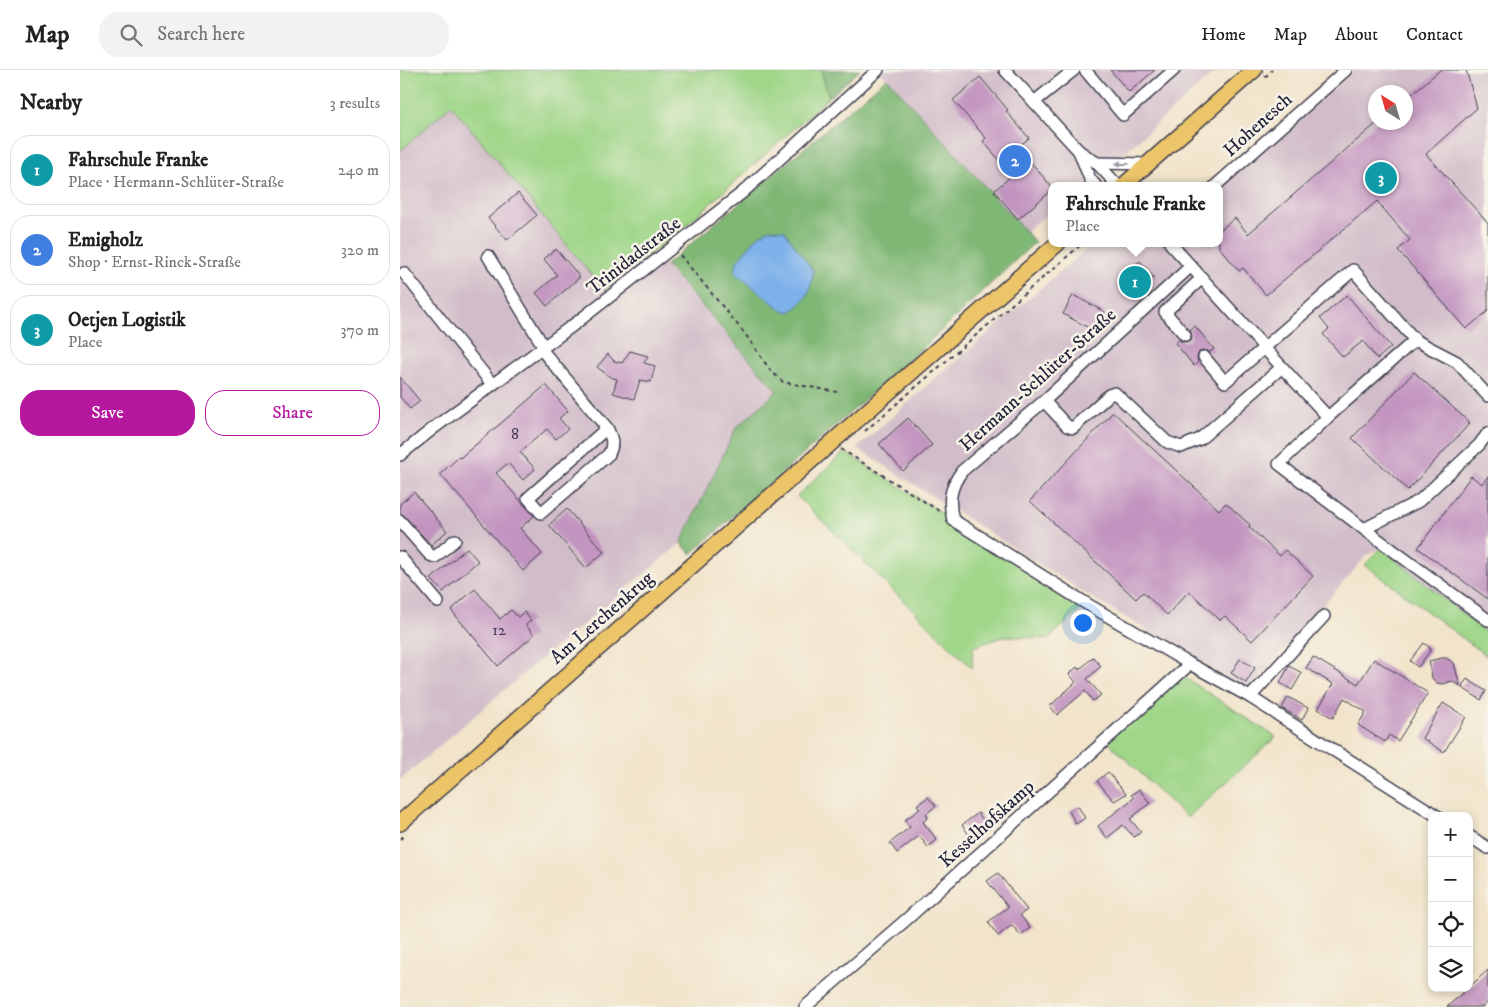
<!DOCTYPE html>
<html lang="en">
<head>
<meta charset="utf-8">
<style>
  body { margin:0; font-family:"IM FELL DW Pica",serif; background:#f2f2f2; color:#222 }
  .controls { position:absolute; right:15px; bottom:15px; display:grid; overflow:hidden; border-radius:10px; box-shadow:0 2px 8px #0003 }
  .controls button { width:45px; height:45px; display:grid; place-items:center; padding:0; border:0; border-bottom:1px solid #e0e0e0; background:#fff; color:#222; font:25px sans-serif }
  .compass { position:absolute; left:968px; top:15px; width:45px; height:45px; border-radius:50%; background:#fff; box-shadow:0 2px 8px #0003; rotate:323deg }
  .you { position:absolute; left:682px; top:552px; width:18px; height:18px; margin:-12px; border:4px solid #fff; border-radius:50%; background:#1a73e8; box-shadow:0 0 0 8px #1a73e833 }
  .badge { display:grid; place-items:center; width:32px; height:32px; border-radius:50%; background:#b5179e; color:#fff; font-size:16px; font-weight:700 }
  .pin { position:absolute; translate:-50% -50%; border:2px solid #fff; box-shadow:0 1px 5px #0006 }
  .popup { position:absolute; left:648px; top:112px; width:175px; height:65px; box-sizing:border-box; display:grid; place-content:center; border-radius:10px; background:#fff; filter:drop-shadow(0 1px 4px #0005); font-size:16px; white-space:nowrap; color:#767676 }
  .popup b { font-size:19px; color:#222 }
  .popup::after { content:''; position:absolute; left:50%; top:100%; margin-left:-10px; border:10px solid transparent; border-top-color:#fff }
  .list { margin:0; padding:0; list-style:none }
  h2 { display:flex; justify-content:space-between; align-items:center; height:65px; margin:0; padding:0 20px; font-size:21px }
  h2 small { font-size:16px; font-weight:400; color:#767676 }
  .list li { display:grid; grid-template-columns:32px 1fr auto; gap:15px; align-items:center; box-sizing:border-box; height:70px; margin:0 10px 10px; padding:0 10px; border:1px solid #e0e0e0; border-radius:20px }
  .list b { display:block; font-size:19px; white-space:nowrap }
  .list p { margin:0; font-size:16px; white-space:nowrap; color:#767676 }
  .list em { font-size:16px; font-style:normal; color:#767676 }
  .actions { display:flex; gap:10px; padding:15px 20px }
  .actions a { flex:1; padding:11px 0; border:1px solid #b5179e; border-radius:20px; text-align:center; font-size:18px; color:#b5179e }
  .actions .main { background:#b5179e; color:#fff }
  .icon { flex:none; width:28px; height:28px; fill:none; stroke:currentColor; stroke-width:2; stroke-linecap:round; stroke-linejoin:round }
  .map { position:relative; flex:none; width:1088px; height:937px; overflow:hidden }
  header { display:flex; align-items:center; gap:30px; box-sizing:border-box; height:70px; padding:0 25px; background:#fff; border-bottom:1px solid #e0e0e0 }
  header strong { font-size:24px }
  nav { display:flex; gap:28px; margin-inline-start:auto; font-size:18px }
  .search { width:350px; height:45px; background:#f2f2f2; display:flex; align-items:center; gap:12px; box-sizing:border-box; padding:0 18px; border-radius:20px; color:#767676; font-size:19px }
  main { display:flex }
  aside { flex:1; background:#fff }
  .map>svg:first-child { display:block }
</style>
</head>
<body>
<header>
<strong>Map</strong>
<div class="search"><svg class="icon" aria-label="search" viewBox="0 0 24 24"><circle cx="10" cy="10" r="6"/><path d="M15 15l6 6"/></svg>Search here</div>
<nav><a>Home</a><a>Map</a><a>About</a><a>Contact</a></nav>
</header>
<main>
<aside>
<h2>Nearby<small>3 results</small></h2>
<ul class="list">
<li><span class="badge" style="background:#0f9aa8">1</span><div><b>Fahrschule Franke</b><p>Place · Hermann-Schlüter-Straße</p></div><em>240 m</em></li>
<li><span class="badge" style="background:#3f7fe0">2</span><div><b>Emigholz</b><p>Shop · Ernst-Rinck-Straße</p></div><em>320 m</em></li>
<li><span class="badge" style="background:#0f9aa8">3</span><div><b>Oetjen Logistik</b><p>Place</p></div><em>370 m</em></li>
</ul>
<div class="actions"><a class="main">Save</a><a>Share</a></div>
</aside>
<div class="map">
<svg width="1088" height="937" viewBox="0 0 1088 937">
  <rect width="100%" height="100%" fill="#f7f3e8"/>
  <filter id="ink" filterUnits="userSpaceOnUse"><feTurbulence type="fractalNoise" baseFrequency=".02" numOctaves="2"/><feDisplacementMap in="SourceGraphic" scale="10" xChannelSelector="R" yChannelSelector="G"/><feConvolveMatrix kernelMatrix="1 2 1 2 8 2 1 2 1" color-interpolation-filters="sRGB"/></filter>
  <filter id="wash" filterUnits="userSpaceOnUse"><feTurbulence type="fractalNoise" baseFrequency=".0096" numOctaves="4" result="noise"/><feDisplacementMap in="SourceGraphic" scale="20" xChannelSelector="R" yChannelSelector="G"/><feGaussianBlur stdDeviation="1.12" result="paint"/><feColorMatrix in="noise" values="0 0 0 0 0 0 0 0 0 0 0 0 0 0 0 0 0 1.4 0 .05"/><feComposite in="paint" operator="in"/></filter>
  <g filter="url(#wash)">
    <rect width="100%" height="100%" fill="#f1e4ca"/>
    <g fill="#d1bdc9" fill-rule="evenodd">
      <path d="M0,0H460L281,160L253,182L377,321L336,358L281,473L123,604L0,710Z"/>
      <path d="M478,0H817L724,83L683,116H651V141L625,162L487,8Z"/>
      <path d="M955,0H1088V564L980,478L967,485L849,620L691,527L457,378L537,307L689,177L700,173H819V118ZM976,22H1006V52H976Z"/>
    </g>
    <g fill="#9fd688" stroke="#607c62">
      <path d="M0,0H421L429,27L281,160L204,220L51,35L0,81Z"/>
      <path d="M443,383L448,384L687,534L648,569L606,566L573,577L572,598L397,426Z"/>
      <path d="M981,478L1088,564V587L965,495Z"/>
      <path d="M779,604L876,667L787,748L706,670Z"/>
    </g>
    <g fill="#7fb774" stroke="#506c58">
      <path d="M421,0H460L429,27Z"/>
      <path d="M487,8L635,172L516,284L291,484L281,473L336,358L377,321L266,195Z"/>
    </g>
    <path fill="#7db1ea" stroke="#506a92" d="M370,159L384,160L413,201C411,222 407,230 390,242L382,240L335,203L337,191L358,166Z"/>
    <g id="blocks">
      <g fill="#c294c0">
        <path d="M710,0H755L729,22Z"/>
        <path d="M1040,0H1066L1077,38L1026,84L1088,153V241L1066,259L998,180L1010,170L977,131L866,225L843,198L839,201L819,177V161L835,148L848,164L978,52H1006V29Z"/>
        <path d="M580,7L608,40L606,41L629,68L618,77L651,116V121L618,149L594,121L612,105L583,71L586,68L553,30Z"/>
        <path d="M118,123L137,145L107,170L88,148Z"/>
        <path d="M156,179L180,207L147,236L136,223L157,205L144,189Z"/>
        <path d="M740,191L754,208L728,229L717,215L728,206L725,203Z"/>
        <path d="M673,225L705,242L695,261L663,244Z"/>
        <path d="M947,225L991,277L977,289L963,271L943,287L923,264L929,259L920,248Z"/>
        <path d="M795,256L814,279L810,282L803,280L799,282L797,288L798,292L794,296L775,273L779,270L783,272L790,271L792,267L790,260Z"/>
        <path d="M230,281L248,286L244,293L255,296L251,312L240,310L234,329L213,323L217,309L210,307L197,297L208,284L214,291L222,293Z"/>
        <path d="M1014,302L1070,353L1008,420L952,368Z"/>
        <path d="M0,307L20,331L10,339L0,327Z"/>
        <path d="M146,315L168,341L159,348L168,359L156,369L147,359L120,382L135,399L123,410L108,393L96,403L134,446L120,458L142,484L123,501L40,404L59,387L60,388Z"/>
        <path d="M713,342L819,440L826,433L850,455L849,457L880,486L885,480L913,506L852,571L825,546L820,550L789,521L767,545L743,522L736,529L630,431Z"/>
        <path d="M508,348L532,375L503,401L479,374Z"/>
        <path d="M1071,406L1082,414L1088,406V529L1018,478Z"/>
        <path d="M14,422L47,461L31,475L0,441V434Z"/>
        <path d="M167,439L204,482L186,498L149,455Z"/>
        <path d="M67,478L78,491L43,522L31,509Z"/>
        <path d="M75,519L100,549L111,540L118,547L124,542L131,550L126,555L134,565L98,596L51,540Z"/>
        <path d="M1024,573L1030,578V581L1018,597L1010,591Z"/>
        <path d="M693,587L701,596L687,609L701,625L693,631L685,621L657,645L650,636L676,612L669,604L677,597L679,600Z"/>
        <path d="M913,587L958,614L974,589L1028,623L998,671L989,665L985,672L958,655L966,642L944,628L933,648L918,639L933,614L906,598Z"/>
        <path d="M1042,588H1046L1054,593L1060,616L1052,611L1043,614L1037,613L1032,608L1029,591Z"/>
        <path d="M840,589L855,598L846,613L831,603Z"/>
        <path d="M889,596L902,603L892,620L880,613Z"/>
        <path d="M1067,609L1086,621L1081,630L1061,617Z"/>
        <path d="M888,627L908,638L902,650L882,638Z"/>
        <path d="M1043,633L1066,647L1044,682L1022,668Z"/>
        <path d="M708,702L726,724L714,731L697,711Z"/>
        <path d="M739,719L750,733L730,749L741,762L734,767L723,755L707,768L698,756L734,728L731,725Z"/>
        <path d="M528,727L536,736L526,744L528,747L523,752L537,770L528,777L519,766L497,783L490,773L510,757L505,750L520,739L517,735Z"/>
        <path d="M678,736L685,748L676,754L669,741Z"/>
        <path d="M578,743L586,754L570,766L562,755Z"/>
        <path d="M598,803L627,840L620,845L630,858L620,865L612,855L598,866L588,852L608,837L587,811Z"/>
        <path d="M1088,900V932L1082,937H1047Z"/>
      </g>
    </g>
  </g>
  <g filter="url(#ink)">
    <use href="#blocks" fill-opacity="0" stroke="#413f50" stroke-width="1"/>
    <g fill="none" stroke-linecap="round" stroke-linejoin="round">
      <defs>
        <g id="minor">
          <path d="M605,0L679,81L697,93L718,116"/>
          <path d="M685,0L723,45L774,0"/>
          <path d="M634,32L674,0"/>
          <path d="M679,81L690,109L696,116"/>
          <path d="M697,93L748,94"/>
          <path d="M815,116L946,0"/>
          <path d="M770,173L864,277L868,282L928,347L1015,270L953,200L825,312L804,287"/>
          <path d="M88,186L144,277"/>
          <path d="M791,196L644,331L562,401C550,417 548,431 553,450L687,534L790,594L850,627L1037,746"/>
          <path d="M4,203L92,314"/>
          <path d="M785,265L765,242L802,208"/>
          <path d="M1015,270L1057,292L1088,326"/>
          <path d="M141,279L207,358C212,368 214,374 209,384L141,443L128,428L207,358"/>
          <path d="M644,331L667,356L673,358L709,325L715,323L767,372L781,377L800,369L882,297"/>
          <path d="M928,347L879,394L964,459L1088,550"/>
          <path d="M0,385L35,357L176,253L342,123L478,0"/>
          <path d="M0,451L30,485L35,487L55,470"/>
          <path d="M964,459L1019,431L1079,375L1088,363"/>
          <path d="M0,487L38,532"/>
          <path d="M850,627L924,546"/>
          <path d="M1069,766L1088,778"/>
          <path d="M405,937L507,849L790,594"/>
        </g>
        <g id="major">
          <path d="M723,116L854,0"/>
          <path d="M0,753L658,173"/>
        </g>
      </defs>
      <use href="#minor" stroke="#413f50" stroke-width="14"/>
      <use href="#major" stroke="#413f50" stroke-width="18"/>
      <g stroke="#413f50" stroke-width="2" stroke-dasharray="4 4" stroke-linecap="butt">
        <path d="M865,7L872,0"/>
        <path d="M280,185L346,265L370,300L383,312L437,322"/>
        <path d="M465,361L683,173"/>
        <path d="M441,379L541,442"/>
        <path d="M0,769L5,765"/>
      </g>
      <use href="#minor" stroke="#fff" stroke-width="11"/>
      <use href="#major" stroke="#edc569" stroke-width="15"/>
    </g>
    <defs><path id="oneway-solid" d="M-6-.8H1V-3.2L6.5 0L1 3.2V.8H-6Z" transform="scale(1.25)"/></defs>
    <use fill="#9c9ca7" href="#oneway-solid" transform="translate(722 94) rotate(180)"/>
  </g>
  <g text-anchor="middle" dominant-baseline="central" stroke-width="5" stroke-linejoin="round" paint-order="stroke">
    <g font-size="16" fill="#4a3e5c">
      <text x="115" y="364">8</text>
      <text x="99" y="560">12</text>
    </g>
    <g font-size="19" fill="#22223b" stroke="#f7f3e8">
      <text transform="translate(858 55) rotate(-42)">Hohenesch</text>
      <text transform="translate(234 186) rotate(-38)">Trinidadstraße</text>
      <text transform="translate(638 310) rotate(-42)">Hermann-Schlüter-Straße</text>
      <text transform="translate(202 548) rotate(-41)">Am Lerchenkrug</text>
      <text transform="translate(587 754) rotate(-42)">Kesselhofskamp</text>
    </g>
  </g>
</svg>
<div class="controls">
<button>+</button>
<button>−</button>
<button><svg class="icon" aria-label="locate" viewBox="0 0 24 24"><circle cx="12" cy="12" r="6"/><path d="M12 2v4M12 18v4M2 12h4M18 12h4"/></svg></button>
<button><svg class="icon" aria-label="layers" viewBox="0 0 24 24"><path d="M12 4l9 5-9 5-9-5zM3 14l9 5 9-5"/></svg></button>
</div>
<svg class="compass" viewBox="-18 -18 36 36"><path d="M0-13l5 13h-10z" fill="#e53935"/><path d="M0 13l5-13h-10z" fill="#767676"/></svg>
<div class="you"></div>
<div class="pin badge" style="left:735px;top:212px;background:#0f9aa8">1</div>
<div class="popup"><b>Fahrschule Franke</b>Place</div>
<div class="pin badge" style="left:615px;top:91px;background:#3f7fe0">2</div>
<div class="pin badge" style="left:981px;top:108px;background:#0f9aa8">3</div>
</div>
</main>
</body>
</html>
